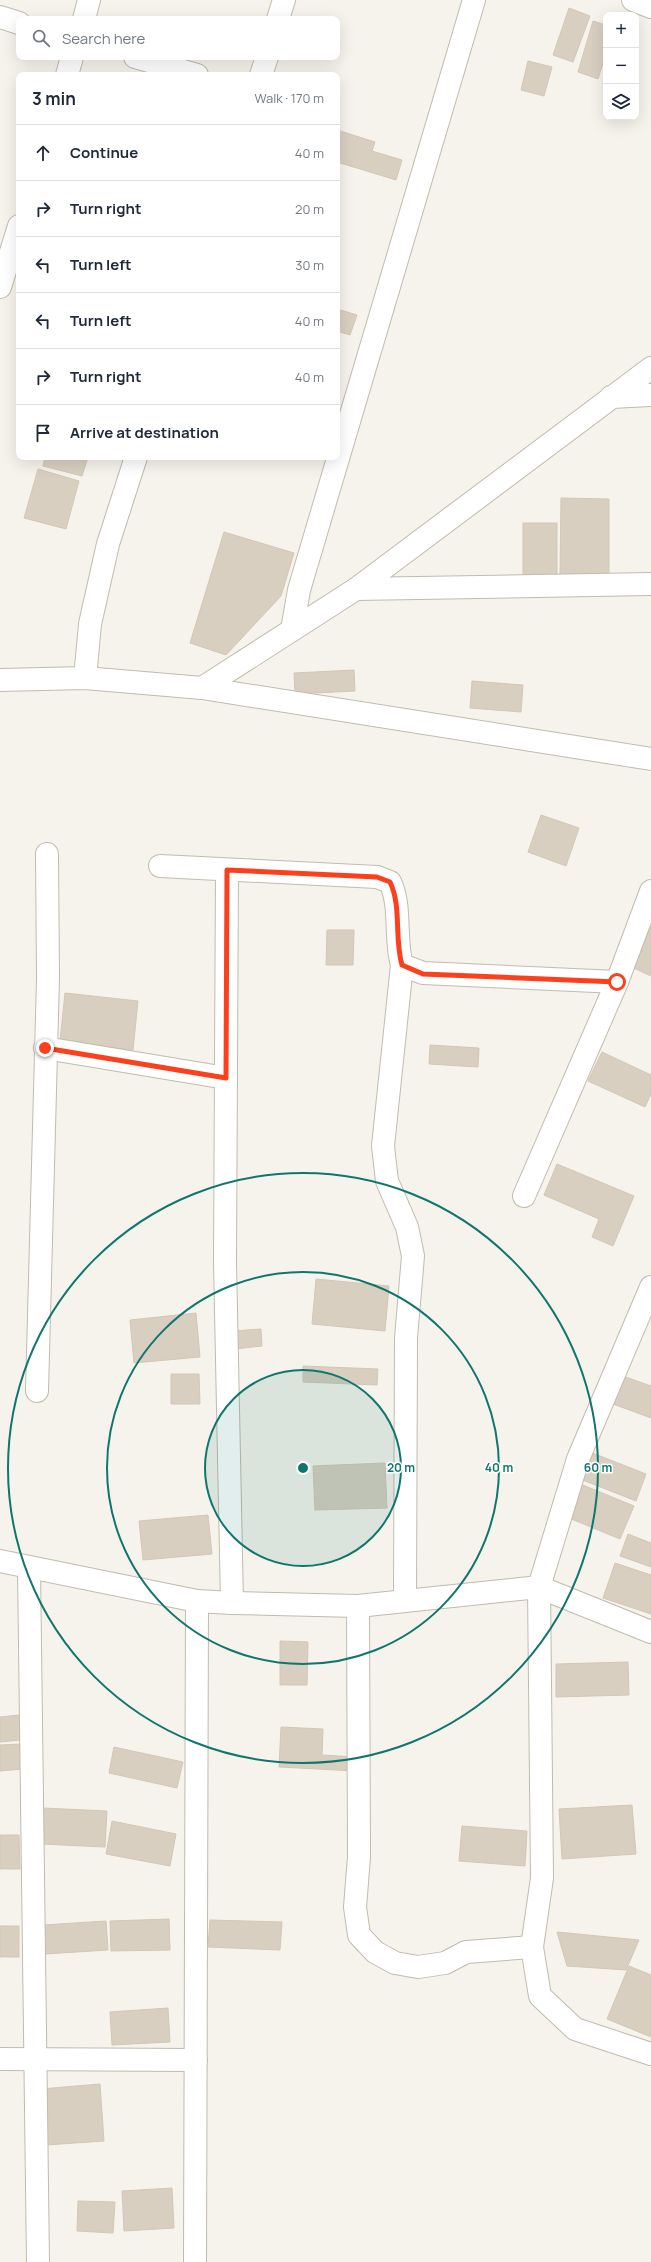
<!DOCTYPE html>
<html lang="en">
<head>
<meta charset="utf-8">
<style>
  body { margin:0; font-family:Manrope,sans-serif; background:#f6f6f7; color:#1f2937 }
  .controls { position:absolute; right:12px; top:12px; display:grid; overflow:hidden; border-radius:8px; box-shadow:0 4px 16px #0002 }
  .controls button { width:36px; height:36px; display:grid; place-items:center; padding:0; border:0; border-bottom:1px solid #e0e1e3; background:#fff; color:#1f2937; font:20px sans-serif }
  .stop { position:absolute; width:12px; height:12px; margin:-9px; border:3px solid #fc3f1d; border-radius:50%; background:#fff }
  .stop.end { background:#fc3f1d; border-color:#fff; box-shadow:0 1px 4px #0008 }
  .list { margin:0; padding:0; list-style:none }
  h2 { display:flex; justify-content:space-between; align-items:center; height:52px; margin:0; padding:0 16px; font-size:17px }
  h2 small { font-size:13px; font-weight:400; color:#747a83 }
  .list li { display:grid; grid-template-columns:26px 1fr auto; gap:12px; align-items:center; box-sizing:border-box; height:56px; padding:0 16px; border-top:1px solid #e0e1e3 }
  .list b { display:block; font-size:15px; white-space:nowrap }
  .list em { font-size:13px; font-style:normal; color:#747a83 }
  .icon { flex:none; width:22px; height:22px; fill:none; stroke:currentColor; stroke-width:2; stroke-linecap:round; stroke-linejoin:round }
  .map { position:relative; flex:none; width:651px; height:2262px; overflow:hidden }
  .search { position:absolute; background:#fff; box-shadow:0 4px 16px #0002; left:16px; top:16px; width:324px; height:44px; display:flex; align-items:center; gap:10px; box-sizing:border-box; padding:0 14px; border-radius:8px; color:#747a83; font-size:15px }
  .panel { position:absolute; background:#fff; box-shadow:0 4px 16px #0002; left:16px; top:72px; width:324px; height:388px; border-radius:8px }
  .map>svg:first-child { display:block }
</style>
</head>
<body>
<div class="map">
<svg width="651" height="2262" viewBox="0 0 651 2262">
  <rect width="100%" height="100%" fill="#f6f3ec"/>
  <g fill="#d8cfc1" stroke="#d3c7b4">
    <path d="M569,8L590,16L573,62L553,55Z"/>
    <path d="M593,21L606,25V53L598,79L578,72Z"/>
    <path d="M528,61L552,67L544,96L521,90Z"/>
    <path d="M337,130L375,142L372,151L402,160L396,180L337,162Z"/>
    <path d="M337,309L357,315L350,335L337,331Z"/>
    <path d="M45,457H88L82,476L43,466Z"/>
    <path d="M38,469L79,481L66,529L24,518Z"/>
    <path d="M561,498L609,499V577L560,576Z"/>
    <rect x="523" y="523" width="34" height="53"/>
    <path d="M224,532L294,553L281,596L226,655L190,643Z"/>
    <path d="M354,670L355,691L295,694L294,673Z"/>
    <path d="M472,681L523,685L521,712L470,708Z"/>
    <path d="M541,815L579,828L566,866L528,852Z"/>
    <path d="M651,920V976L629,966Z"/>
    <path d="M327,930H354L353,965H326Z"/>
    <path d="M65,993L138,1001L133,1050L60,1041Z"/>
    <path d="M430,1045L479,1048L478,1067L429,1064Z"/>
    <path d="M602,1052L651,1075V1094L645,1107L588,1081Z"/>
    <path d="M557,1164L634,1196L613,1246L592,1237L599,1219L544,1195Z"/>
    <path d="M316,1279L389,1286L385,1331L312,1324Z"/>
    <path d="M196,1313L200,1357L134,1363L130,1320Z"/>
    <path d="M261,1329L262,1346L235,1349L233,1331Z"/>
    <path d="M303,1366L378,1369L377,1385L303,1382Z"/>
    <path d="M171,1374H199L200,1404H171Z"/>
    <path d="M623,1376L651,1386V1418L613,1404Z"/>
    <path d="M590,1452L646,1474L636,1501L580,1479Z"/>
    <path d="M385,1463L387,1508L315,1510L313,1466Z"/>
    <path d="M578,1483L634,1506L620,1539L564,1516Z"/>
    <path d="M208,1515L212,1554L143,1560L139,1521Z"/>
    <path d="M628,1534L651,1543V1567L620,1556Z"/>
    <path d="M615,1563L651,1575V1614L603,1598Z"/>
    <path d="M280,1641L308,1642L307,1685H280Z"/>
    <path d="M628,1662L629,1695L556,1697V1664Z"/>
    <path d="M19,1715L21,1740L0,1742V1717Z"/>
    <path d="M281,1727L323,1729L322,1755L356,1757L355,1771L279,1767Z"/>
    <path d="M21,1744L22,1769L0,1771V1745Z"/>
    <path d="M114,1747L183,1762L177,1788L109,1773Z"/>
    <path d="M632,1805L636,1854L562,1859L559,1809Z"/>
    <path d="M43,1808L107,1811L105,1847L41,1844Z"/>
    <path d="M112,1821L176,1834L170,1866L106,1854Z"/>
    <path d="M462,1826L527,1831L525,1866L459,1861Z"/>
    <path d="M0,1835H19L20,1869H0Z"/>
    <path d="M169,1919L170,1950L111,1951L110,1921Z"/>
    <path d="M210,1920L282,1922L280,1950L208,1947Z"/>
    <path d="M106,1921L108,1950L45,1954L43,1925Z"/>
    <rect x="0" y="1926" width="19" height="31"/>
    <path d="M557,1932L639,1940L626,1970L567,1966Z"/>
    <path d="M629,1966L651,1975V2037L607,2019Z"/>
    <path d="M168,2008L170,2042L112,2045L110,2012Z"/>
    <path d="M100,2084L104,2141L46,2145L41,2089Z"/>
    <path d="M172,2188L174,2228L124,2231L122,2191Z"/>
    <path d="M78,2201L115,2202L113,2233L77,2231Z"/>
  </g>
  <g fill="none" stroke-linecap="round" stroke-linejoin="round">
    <defs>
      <g id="street">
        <path d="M633,0L651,7"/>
        <path d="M0,17L19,23"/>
        <path d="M84,19L89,0"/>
        <path d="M278,19L284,0"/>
        <path d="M135,57L197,75"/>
        <path d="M67,75L72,57"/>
        <path d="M261,75L267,57"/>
        <path d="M0,287L19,226"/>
        <path d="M611,397L651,395"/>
        <path d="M356,589L651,584"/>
        <path d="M292,630L299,590L474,0"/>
        <path d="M85,678L90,624L108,544L136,457"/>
        <path d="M0,680L85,678L202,688L651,759"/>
        <path d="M202,688L356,589L651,368"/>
        <path d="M160,866L377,877L390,882C402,907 394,938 402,965L423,973L617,982"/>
        <path d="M227,870L225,1262L232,1603"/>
        <path d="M402,965L383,1146L387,1181L407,1227L413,1256L406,1338L405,1601"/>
        <path d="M45,1048L226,1078"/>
        <path d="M524,1196L617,982L651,891"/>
        <path d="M651,1287L578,1459L539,1587L542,1878L532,1947L540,1996L575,2029L651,2054"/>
        <path d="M37,1391L48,978L47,854"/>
        <path d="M0,1561L197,1601L232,1603L358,1606L539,1587L651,1632"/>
        <path d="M29,1568L38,2262"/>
        <path d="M358,1606L359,1857L355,1907L359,1935L375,1952L395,1963L418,1967L445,1963L466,1952L532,1947"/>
        <path d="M0,2059L196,2060"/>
        <path d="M195,2262L197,1601"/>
      </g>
    </defs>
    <use href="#street" stroke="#c2bbae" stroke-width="24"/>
    <use href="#street" stroke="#fff" stroke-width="22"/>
  </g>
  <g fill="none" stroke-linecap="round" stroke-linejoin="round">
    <path stroke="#fc3f1d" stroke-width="5" d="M45,1048L226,1078L227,870L377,877L390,882C402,907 394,938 402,965L423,974L617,982"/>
  </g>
  <circle cx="303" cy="1468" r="98" fill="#0f766e" fill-opacity=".12"/>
  <g fill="none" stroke="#0f766e" stroke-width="2">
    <circle cx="303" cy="1468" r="98"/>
    <circle cx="303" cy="1468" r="196"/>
    <circle cx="303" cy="1468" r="295"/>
  </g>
  <circle cx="303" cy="1468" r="6" fill="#0f766e" stroke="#fff" stroke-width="2"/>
  <g font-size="12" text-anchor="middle" font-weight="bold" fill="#0f766e" stroke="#fff" stroke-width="3" stroke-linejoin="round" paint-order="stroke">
    <text x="401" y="1472">20 m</text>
    <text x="499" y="1472">40 m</text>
    <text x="598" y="1472">60 m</text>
  </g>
</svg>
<div class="controls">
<button>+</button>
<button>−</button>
<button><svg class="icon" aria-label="layers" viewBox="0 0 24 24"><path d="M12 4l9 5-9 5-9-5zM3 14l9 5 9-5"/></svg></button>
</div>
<div class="stop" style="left:617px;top:982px"></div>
<div class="stop end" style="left:45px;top:1048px"></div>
<div class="search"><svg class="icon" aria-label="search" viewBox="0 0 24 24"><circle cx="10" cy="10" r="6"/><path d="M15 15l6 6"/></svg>Search here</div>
<section class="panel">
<h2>3 min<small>Walk · 170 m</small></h2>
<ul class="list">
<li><svg class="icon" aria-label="ahead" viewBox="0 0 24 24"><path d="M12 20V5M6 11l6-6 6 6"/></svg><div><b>Continue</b></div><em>40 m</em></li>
<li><svg class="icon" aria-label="right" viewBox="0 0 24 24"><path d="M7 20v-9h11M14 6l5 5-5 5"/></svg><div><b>Turn right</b></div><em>20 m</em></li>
<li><svg class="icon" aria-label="left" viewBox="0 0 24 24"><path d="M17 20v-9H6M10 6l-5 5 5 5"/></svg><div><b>Turn left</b></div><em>30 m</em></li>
<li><svg class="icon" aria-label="left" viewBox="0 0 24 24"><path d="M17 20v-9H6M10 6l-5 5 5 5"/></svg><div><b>Turn left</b></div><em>40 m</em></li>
<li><svg class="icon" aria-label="right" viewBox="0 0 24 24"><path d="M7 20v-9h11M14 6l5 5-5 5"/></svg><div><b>Turn right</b></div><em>40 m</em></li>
<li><svg class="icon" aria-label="arrive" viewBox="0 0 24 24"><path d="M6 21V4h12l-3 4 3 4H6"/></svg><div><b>Arrive at destination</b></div></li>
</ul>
</section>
</div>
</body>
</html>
